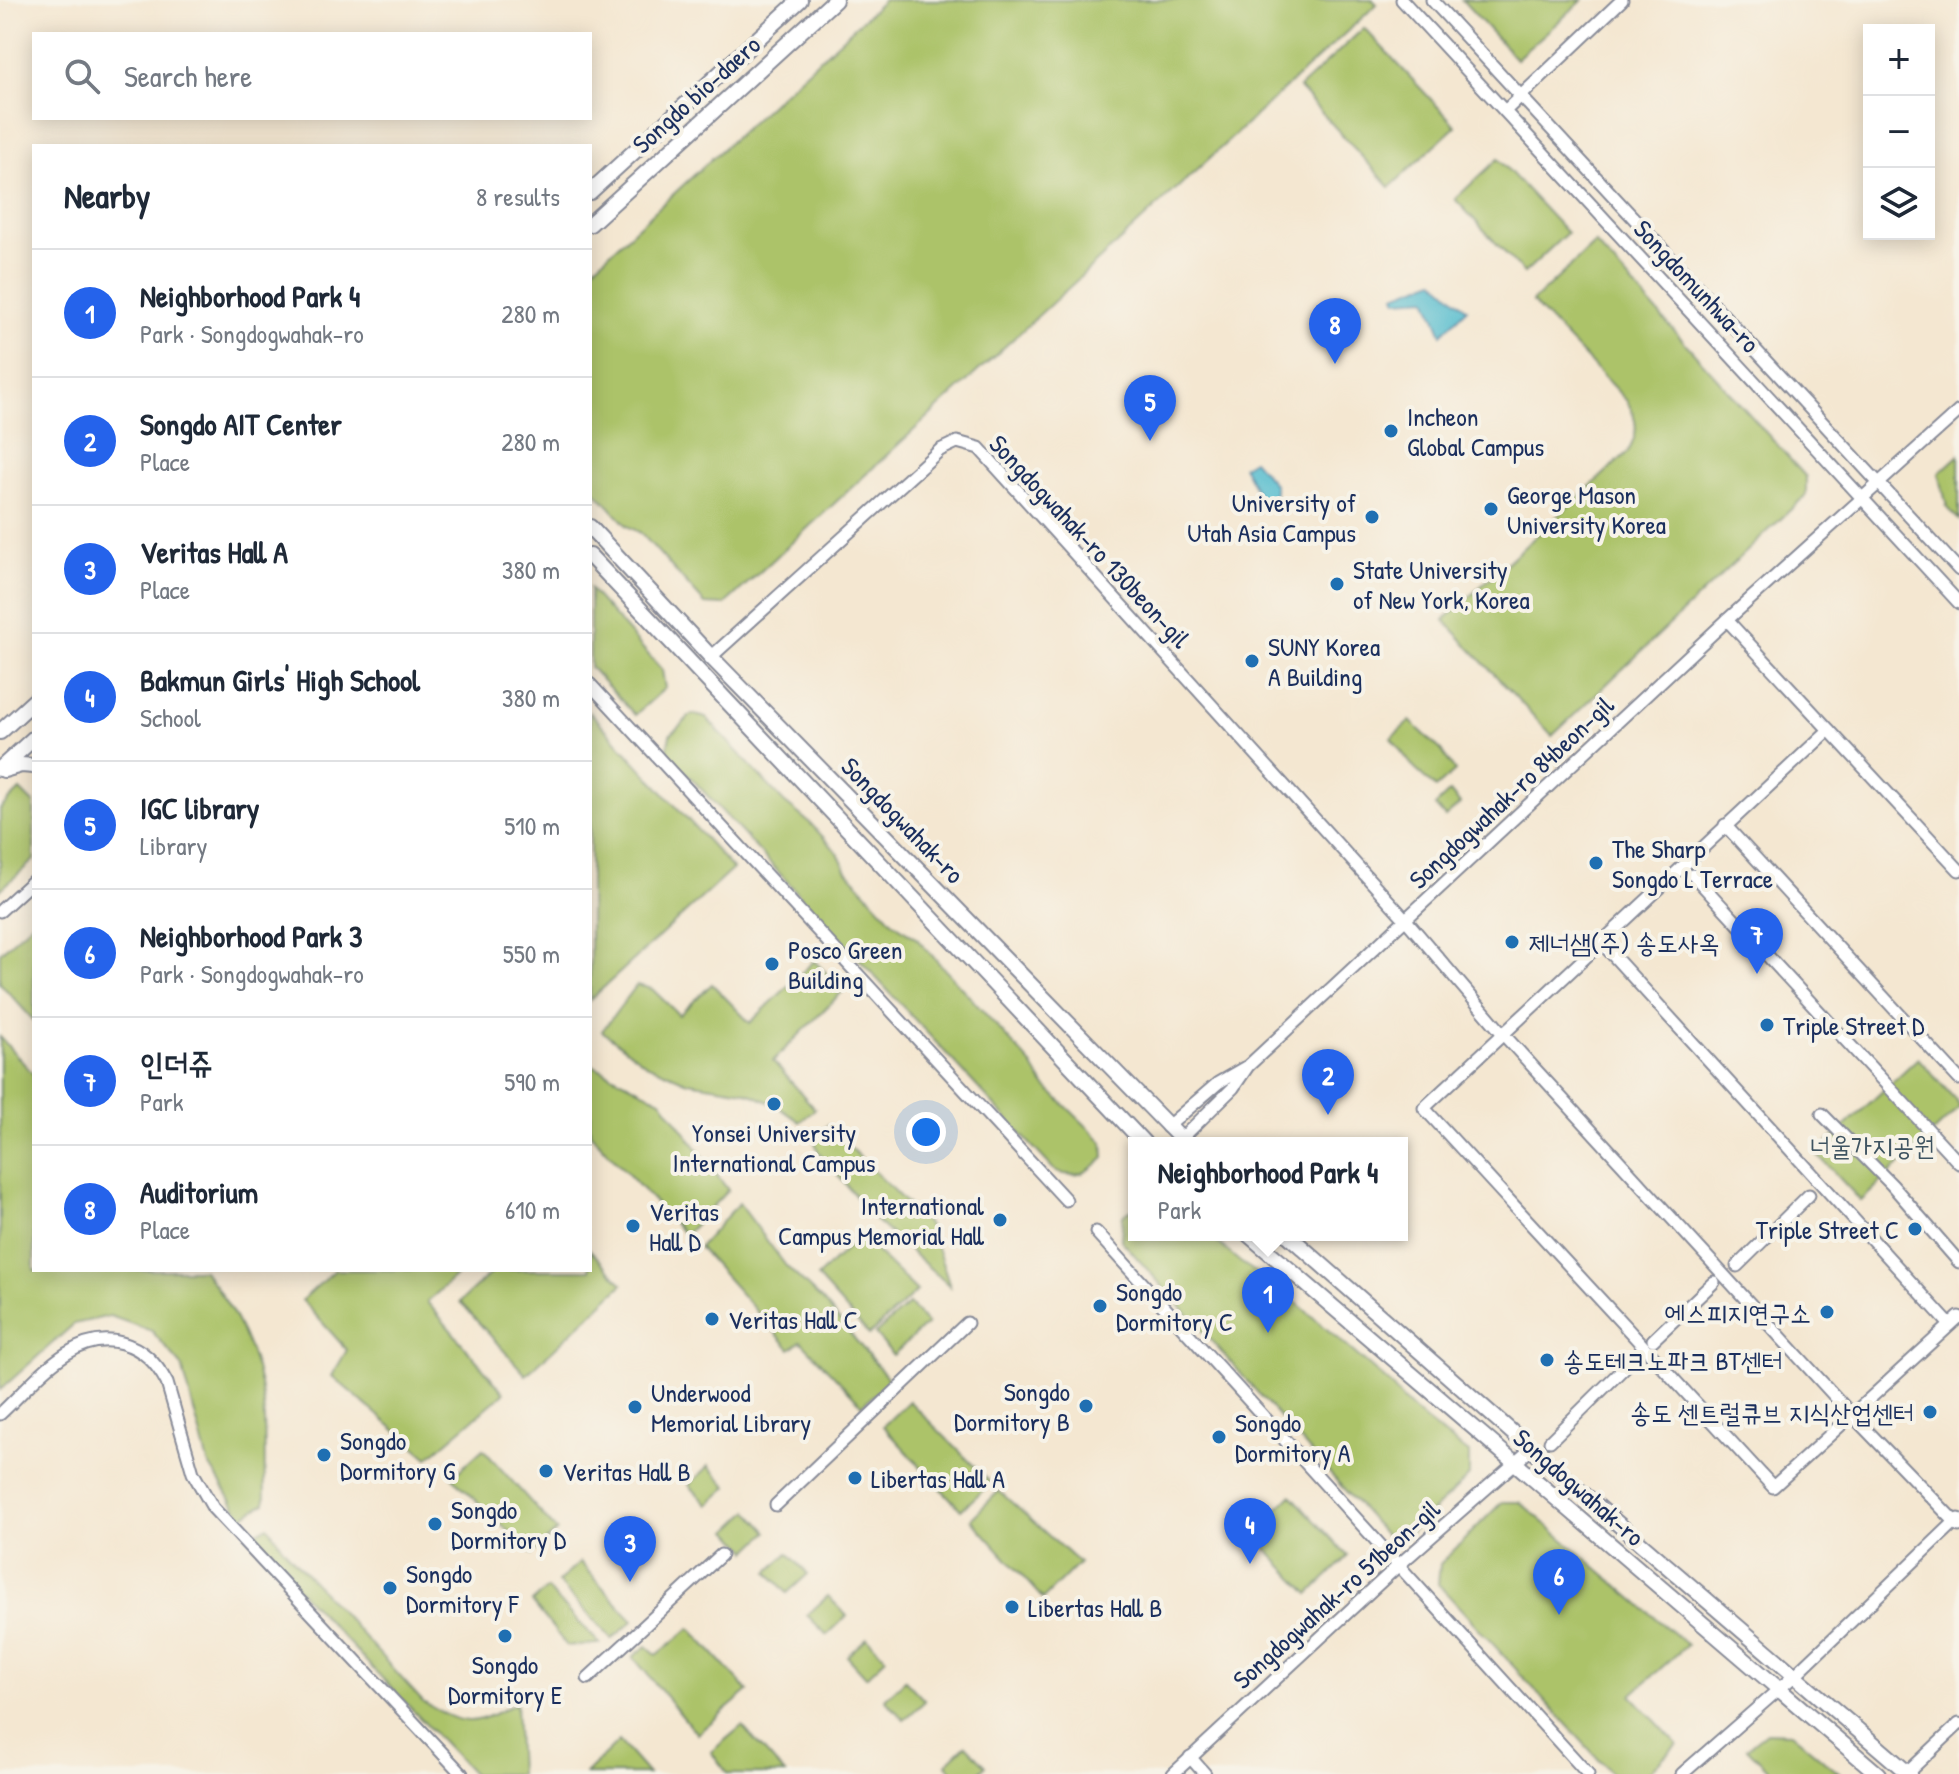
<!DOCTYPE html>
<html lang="en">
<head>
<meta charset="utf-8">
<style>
  body { margin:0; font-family:"Patrick Hand","Poor Story",sans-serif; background:#f6f6f7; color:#1f2937 }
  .controls { position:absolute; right:24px; top:24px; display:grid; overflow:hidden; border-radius:0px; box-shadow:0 4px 20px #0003 }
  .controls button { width:72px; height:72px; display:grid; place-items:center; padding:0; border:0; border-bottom:2px solid #e0e1e3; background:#fff; color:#1f2937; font:40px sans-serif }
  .you { position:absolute; left:926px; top:1132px; width:28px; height:28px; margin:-20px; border:6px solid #fff; border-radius:50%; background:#1a73e8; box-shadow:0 0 0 12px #1a73e833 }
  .badge { display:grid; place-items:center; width:52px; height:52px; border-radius:50%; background:#2563eb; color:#fff; font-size:26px; font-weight:700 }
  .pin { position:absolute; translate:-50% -66px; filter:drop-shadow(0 2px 4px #0008) }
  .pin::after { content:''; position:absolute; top:42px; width:28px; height:24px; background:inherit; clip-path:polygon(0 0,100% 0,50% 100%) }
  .popup { position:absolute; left:1128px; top:1137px; width:280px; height:104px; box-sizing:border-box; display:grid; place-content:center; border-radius:0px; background:#fff; filter:drop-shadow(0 2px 6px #0005); font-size:26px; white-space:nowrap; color:#747a83 }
  .popup b { font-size:30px; color:#1f2937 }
  .popup::after { content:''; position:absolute; left:50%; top:100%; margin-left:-16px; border:16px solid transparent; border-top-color:#fff }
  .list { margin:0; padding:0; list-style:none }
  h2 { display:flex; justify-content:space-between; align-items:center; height:104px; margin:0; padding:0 32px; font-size:34px }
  h2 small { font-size:26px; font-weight:400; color:#747a83 }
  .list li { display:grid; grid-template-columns:52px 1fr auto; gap:24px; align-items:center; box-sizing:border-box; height:128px; padding:0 32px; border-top:2px solid #e0e1e3 }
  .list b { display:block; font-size:30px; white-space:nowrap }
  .list p { margin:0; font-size:26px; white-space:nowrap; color:#747a83 }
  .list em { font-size:26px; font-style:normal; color:#747a83 }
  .icon { flex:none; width:44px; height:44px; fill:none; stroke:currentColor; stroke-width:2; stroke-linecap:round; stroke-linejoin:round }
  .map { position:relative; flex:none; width:1959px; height:1774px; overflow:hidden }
  .search { position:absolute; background:#fff; box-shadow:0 4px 20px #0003; left:32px; top:32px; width:560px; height:88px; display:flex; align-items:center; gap:20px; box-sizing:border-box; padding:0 28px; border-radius:0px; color:#747a83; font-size:30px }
  .panel { position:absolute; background:#fff; box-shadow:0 4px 20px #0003; left:32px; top:144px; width:560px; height:1128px; border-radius:0px }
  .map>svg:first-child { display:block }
</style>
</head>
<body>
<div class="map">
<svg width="1959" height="1774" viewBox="0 0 1959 1774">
  <rect width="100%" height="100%" fill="#f7f3e8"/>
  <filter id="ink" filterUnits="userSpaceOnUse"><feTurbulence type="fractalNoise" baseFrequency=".0125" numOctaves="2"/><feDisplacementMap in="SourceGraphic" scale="16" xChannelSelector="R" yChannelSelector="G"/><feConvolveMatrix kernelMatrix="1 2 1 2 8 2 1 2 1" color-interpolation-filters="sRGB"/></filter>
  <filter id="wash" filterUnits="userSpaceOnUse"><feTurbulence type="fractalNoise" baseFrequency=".006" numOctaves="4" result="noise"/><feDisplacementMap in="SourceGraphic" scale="32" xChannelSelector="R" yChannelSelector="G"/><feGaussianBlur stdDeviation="1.8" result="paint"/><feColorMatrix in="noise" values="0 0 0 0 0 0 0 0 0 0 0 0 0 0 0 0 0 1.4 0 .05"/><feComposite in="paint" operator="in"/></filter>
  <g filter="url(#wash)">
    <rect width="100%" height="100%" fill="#f4e7d1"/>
    <g fill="#acc369" stroke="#647964" stroke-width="2">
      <path d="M884,0H1373L1377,4L724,605L705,604L641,533L627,526L590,485V271Z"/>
      <path d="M1462,0H1583L1516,59Z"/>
      <path d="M1364,28L1456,126L1390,187L1299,88Z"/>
      <path d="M1498,159L1567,233L1524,273L1455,199Z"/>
      <path d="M1595,243L1806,477V495L1552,736L1444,620L1628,452C1639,432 1638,421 1627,401L1532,302Z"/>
      <path d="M1959,455V520L1947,507L1939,473Z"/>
      <path d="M590,589L662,670L665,688L635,715L590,667Z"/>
      <path d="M590,712L733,869L590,1000Z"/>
      <path d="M692,714L706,718L784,802L810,823L838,853L847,871L894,923L917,939L1032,1065L1043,1084L1103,1142L1104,1158C1087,1173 1078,1179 1056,1172L667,752L670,735Z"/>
      <path d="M1410,721L1441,750L1455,771L1436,788L1415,769L1391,738Z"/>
      <path d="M20,790L34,804V860L0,890V809Z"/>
      <path d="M1450,792L1460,804L1445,817L1435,806Z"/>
      <path d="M34,921V1021L0,983V953Z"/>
      <path d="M814,961L844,990L773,1061L815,1109L800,1122L776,1105L744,1091L688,1082L646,1064L602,1031L637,985L652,989L679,1015L712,984L750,1023Z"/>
      <path d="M0,1037L34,1075V1270H203C234,1308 258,1355 263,1404C266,1436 264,1471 265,1503L242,1517L208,1463L182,1366L152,1331L110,1316L74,1324L0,1390Z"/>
      <path d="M1918,1058L1959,1104V1108L1861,1201L1816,1153Z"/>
      <path d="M590,1064L661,1100L728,1190L685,1235L590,1133Z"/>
      <path d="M828,1125L930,1227L950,1286L876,1221L818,1151L814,1139Z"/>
      <path d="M739,1203L786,1266L822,1300L890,1381L862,1405L801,1341L790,1349L699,1247Z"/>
      <path d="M1134,1208V1235H1209L1240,1262L1276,1285L1388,1382C1409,1411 1439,1432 1469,1453V1476L1406,1537L1385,1535L1121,1240L1123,1216Z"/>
      <path d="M860,1236L917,1291L869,1335L817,1277Z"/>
      <path d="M590,1250L623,1284L526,1375L460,1302L494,1270H590Z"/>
      <path d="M335,1270H454L458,1274L427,1302L504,1393L428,1458L332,1376L347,1350L302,1300Z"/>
      <path d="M909,1304L927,1324L893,1355L875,1334Z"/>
      <path d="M909,1401L991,1483L961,1510L883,1426Z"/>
      <path d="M483,1449L557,1531L532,1554L452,1477Z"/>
      <path d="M709,1466L728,1487L708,1505L689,1485Z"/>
      <path d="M999,1491L1079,1563L1043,1599L971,1519Z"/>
      <path d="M1291,1495L1348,1556L1309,1594L1252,1534Z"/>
      <path d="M1502,1502H1520L1687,1645L1631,1695L1677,1744L1647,1774H1612L1438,1584L1440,1564Z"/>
      <path d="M749,1511L768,1532L748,1551L729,1530Z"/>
      <path d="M268,1526L283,1548L423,1702C467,1728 472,1726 516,1703L519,1774H473L248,1537Z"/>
      <path d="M788,1553L808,1574L787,1593L768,1572Z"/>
      <path d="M580,1562L633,1621L612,1639L558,1582Z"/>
      <path d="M547,1589L600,1644L567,1646L532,1602Z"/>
      <path d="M828,1596L847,1616L827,1635L807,1615Z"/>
      <path d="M690,1628L748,1691L697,1734L633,1657L647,1646L657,1655Z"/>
      <path d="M867,1638L886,1658L866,1677L847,1656Z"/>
      <path d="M905,1680L925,1701L904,1720L885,1699Z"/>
      <path d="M742,1726L785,1774H728L711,1752Z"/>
      <path d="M1767,1732L1791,1733L1840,1774H1773L1747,1748Z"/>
      <path d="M619,1741L648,1774H585Z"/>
      <path d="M966,1745L986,1766L977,1774H955L946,1764Z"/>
    </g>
    <g fill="#51bbce" stroke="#367596" stroke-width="2">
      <path d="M1435,280L1467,309L1442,334L1427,298L1397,300L1395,295Z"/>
      <path d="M1253,460L1275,485V493L1263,504L1243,466Z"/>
    </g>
  </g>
  <g filter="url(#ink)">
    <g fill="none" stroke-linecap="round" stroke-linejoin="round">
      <defs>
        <g id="minor">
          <path d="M1402,0L1959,603"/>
          <path d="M1432,0L1959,570"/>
          <path d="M1505,111L1622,0"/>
          <path d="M1727,620L1959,870"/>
          <path d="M711,657L940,450L957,442L979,448L1406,920L1503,1034L1851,1414L1959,1526"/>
          <path d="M590,684L1066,1200"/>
          <path d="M1829,730L1424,1108L1773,1487L1959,1317"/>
          <path d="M1725,825L1959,1079"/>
          <path d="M1693,875L1959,1163"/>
          <path d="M0,911L34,880"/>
          <path d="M1601,942L1950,1325"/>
          <path d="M1822,1114L1892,1185L1959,1262"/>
          <path d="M1167,1127L1218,1083L1244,1068"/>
          <path d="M1181,1139L1233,1088L1248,1066L1727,620L1959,411"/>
          <path d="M1096,1232C1259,1414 1425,1592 1588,1774"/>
          <path d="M1737,1266L1809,1195"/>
          <path d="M1653,1340L1714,1282"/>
          <path d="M0,1414C33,1384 72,1329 122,1343C144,1349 157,1364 167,1383L193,1473L213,1508L462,1774"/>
          <path d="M1550,1441L1634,1358"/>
          <path d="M776,1505L967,1323"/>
          <path d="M588,1678L721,1555"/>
          <path d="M1190,1757L1205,1774"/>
          <path d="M1907,1773L1959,1724"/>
          <path d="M1173,1774L1400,1564L1531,1449"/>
          <path d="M1682,1774L1794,1676L1958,1519"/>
        </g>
        <g id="major">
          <path d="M590,192L800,0"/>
          <path d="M590,224L835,0"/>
          <path d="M590,527L711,657L1185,1143"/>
          <path d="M590,556L1144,1143"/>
          <path d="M0,732L34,701"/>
          <path d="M0,769L34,738"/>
          <path d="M4,770L21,765L34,766"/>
          <path d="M1249,1235L1878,1774"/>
          <path d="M1288,1235L1531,1449L1909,1774"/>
        </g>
      </defs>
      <use href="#minor" stroke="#888b98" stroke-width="15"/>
      <use href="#major" stroke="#888b98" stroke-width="18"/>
      <use href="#minor" stroke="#fff" stroke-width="11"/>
      <use href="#major" stroke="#fff" stroke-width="14"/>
    </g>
  </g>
  <g fill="#1f6fb2" stroke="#f7f3e8" stroke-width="3">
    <circle cx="1391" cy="431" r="8"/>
    <circle cx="1491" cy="509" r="8"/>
    <circle cx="1372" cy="517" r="8"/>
    <circle cx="1337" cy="584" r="8"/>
    <circle cx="1252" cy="661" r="8"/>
    <circle cx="1596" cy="863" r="8"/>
    <circle cx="1512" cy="942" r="8"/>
    <circle cx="772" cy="964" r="8"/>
    <circle cx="1767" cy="1025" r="8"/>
    <circle cx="774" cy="1104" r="8"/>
    <circle cx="1000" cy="1220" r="8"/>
    <circle cx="633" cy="1226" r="8"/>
    <circle cx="1915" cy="1229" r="8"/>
    <circle cx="1100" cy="1306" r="8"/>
    <circle cx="1827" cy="1312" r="8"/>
    <circle cx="712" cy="1319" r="8"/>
    <circle cx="1547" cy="1360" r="8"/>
    <circle cx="1086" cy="1406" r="8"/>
    <circle cx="635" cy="1407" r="8"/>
    <circle cx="1930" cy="1412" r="8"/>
    <circle cx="1219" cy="1437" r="8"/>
    <circle cx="324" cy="1455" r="8"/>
    <circle cx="546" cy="1471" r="8"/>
    <circle cx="855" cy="1478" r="8"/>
    <circle cx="435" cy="1524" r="8"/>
    <circle cx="390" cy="1588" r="8"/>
    <circle cx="1012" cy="1607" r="8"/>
    <circle cx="505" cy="1636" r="8"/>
  </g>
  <g text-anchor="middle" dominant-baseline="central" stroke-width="8" stroke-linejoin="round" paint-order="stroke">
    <g font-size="26" fill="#1b2f5e" stroke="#f7f3e8">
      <text transform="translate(696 94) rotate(-42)">Songdo bio-daero</text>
      <text transform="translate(1697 286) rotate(47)">Songdomunhwa-ro</text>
      <text transform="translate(1090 541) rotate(47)">Songdogwahak-ro 130beon-gil</text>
      <text transform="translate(1511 792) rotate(-43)">Songdogwahak-ro 84beon-gil</text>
      <text transform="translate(903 820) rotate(46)">Songdogwahak-ro</text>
      <text transform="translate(1579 1487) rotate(41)">Songdogwahak-ro</text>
      <text transform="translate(1336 1594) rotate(-42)">Songdogwahak-ro 51beon-gil</text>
    </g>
    <g font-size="26" fill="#1b2f5e" stroke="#f7f3e8" text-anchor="start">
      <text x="1407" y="416">Incheon<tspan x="1407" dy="30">Global Campus</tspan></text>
      <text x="1507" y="494">George Mason<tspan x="1507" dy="30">University Korea</tspan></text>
      <text x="1356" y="502" text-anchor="end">University of<tspan x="1356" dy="30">Utah Asia Campus</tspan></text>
      <text x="1353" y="569">State University<tspan x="1353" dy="30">of New York, Korea</tspan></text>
      <text x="1268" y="646">SUNY Korea<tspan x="1268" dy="30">A Building</tspan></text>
      <text x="1612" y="848">The Sharp<tspan x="1612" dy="30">Songdo L Terrace</tspan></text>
      <text x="1528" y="942">제너샘(주) 송도사옥</text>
      <text x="788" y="949">Posco Green<tspan x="788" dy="30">Building</tspan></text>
      <text x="1783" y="1025">Triple Street D</text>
      <text x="774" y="1132" text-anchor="middle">Yonsei University<tspan x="774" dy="30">International Campus</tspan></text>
      <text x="984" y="1205" text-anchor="end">International<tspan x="984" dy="30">Campus Memorial Hall</tspan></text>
      <text x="649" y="1211">Veritas<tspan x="649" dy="30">Hall D</tspan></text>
      <text x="1899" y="1229" text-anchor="end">Triple Street C</text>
      <text x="1116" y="1291">Songdo<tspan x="1116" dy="30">Dormitory C</tspan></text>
      <text x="1811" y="1312" text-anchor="end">에스피지연구소</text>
      <text x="728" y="1319">Veritas Hall C</text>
      <text x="1563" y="1360">송도테크노파크 BT센터</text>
      <text x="1070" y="1391" text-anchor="end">Songdo<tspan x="1070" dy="30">Dormitory B</tspan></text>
      <text x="651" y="1392">Underwood<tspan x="651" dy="30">Memorial Library</tspan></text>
      <text x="1914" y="1412" text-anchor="end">송도 센트럴큐브 지식산업센터</text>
      <text x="1235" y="1422">Songdo<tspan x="1235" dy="30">Dormitory A</tspan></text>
      <text x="340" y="1440">Songdo<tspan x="340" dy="30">Dormitory G</tspan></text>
      <text x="562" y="1471">Veritas Hall B</text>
      <text x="871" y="1478">Libertas Hall A</text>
      <text x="451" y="1509">Songdo<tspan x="451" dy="30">Dormitory D</tspan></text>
      <text x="406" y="1573">Songdo<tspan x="406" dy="30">Dormitory F</tspan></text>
      <text x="1028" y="1607">Libertas Hall B</text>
      <text x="505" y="1664" text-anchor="middle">Songdo<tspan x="505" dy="30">Dormitory E</tspan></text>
    </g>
    <g font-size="26" fill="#3f5461" stroke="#f7f3e8">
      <text x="1872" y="1145">너울가지공원</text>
    </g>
  </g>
</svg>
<div class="controls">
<button>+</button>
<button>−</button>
<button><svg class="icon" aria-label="layers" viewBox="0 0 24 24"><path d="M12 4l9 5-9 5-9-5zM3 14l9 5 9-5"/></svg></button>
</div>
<div class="you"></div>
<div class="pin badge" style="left:1268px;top:1333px">1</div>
<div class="popup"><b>Neighborhood Park 4</b>Park</div>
<div class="pin badge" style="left:1328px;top:1115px">2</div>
<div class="pin badge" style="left:630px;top:1582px">3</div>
<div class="pin badge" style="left:1250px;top:1564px">4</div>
<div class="pin badge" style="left:1150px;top:441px">5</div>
<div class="pin badge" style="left:1559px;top:1615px">6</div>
<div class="pin badge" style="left:1757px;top:974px">7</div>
<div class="pin badge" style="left:1335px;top:364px">8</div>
<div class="search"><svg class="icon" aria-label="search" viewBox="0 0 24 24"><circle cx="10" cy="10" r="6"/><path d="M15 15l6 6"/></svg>Search here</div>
<section class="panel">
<h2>Nearby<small>8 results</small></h2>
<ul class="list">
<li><span class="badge">1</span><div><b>Neighborhood Park 4</b><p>Park · Songdogwahak-ro</p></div><em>280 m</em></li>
<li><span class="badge">2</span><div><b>Songdo AIT Center</b><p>Place</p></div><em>280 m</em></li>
<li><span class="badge">3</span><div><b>Veritas Hall A</b><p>Place</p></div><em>380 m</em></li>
<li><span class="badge">4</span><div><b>Bakmun Girls' High School</b><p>School</p></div><em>380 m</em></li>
<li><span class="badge">5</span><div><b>IGC library</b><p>Library</p></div><em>510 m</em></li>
<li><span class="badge">6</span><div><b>Neighborhood Park 3</b><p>Park · Songdogwahak-ro</p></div><em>550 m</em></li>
<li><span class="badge">7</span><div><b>인더쥬</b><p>Park</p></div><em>590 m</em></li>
<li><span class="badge">8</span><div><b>Auditorium</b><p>Place</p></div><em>610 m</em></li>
</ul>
</section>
</div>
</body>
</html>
